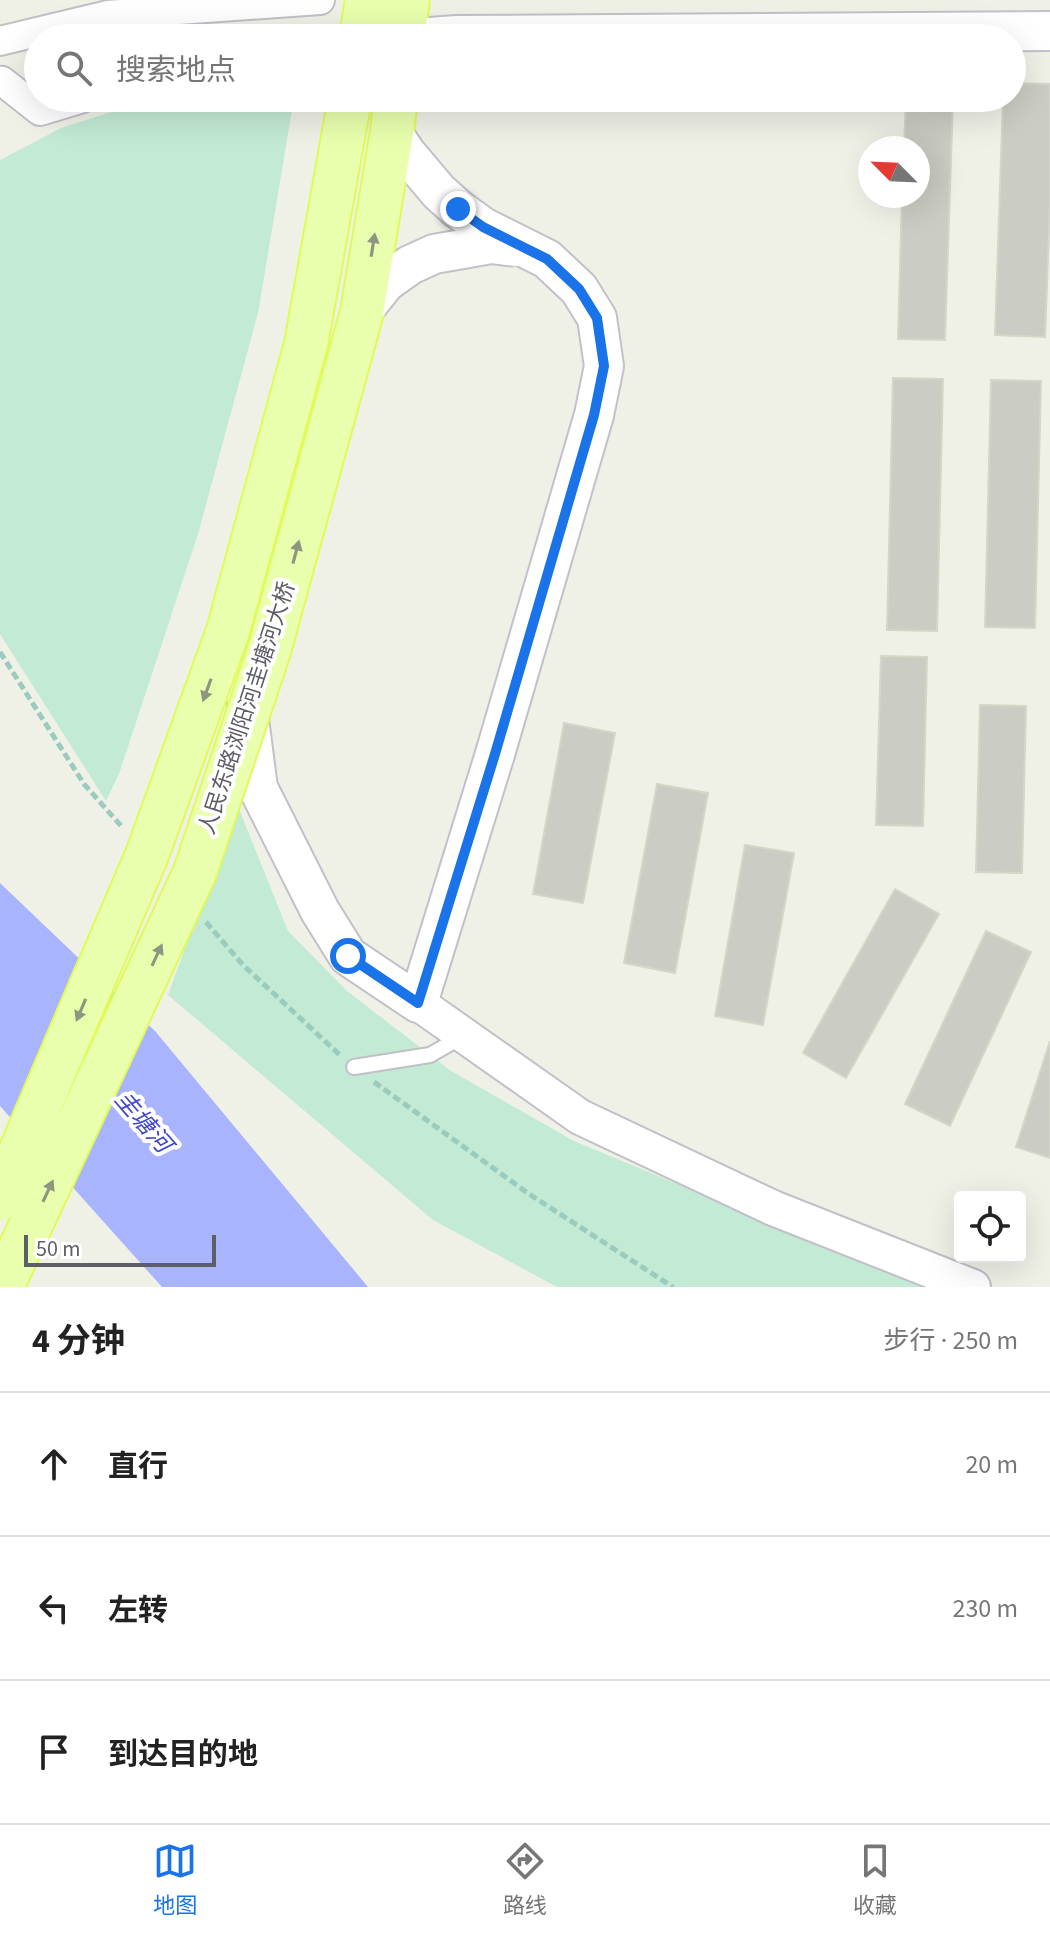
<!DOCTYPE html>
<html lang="zh">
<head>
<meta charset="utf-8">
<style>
  body { margin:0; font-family:"Source Sans 3","Noto Sans SC",sans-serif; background:#f6f6f6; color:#222 }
  .controls { position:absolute; right:24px; bottom:24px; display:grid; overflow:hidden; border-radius:8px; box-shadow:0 8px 32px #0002 }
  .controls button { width:72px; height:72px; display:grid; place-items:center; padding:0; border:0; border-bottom:2px solid #e0e0e0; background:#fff; color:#222; font:40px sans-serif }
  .compass { position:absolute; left:858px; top:136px; width:72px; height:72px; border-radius:50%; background:#fff; box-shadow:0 8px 32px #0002; rotate:294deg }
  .scale { position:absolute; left:24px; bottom:20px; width:192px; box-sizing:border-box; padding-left:8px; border:4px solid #5e5e68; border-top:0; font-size:22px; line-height:28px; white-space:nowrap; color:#5e5e68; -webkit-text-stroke:6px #fff; paint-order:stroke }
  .stop { position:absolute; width:24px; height:24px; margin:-18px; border:6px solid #1a73e8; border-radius:50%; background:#fff }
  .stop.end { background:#1a73e8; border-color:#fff; box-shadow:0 2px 8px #0008 }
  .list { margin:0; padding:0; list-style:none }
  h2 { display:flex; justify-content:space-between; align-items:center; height:104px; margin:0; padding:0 32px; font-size:34px }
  h2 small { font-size:26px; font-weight:400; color:#767676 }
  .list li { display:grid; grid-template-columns:52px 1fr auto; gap:24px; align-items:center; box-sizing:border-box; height:144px; padding:0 32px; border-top:2px solid #e0e0e0 }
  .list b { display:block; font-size:30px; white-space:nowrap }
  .list em { font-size:26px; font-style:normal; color:#767676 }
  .icon { flex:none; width:44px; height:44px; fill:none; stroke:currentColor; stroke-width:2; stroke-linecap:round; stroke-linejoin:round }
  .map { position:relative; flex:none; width:1050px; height:1287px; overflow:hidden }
  .search { position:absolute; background:#fff; box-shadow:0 8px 32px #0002; left:24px; right:24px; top:24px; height:88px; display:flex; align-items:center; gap:20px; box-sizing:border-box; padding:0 28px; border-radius:44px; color:#767676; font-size:30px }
  .sheet { height:536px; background:#fff }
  nav { display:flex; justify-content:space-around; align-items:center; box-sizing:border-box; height:112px; border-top:2px solid #e0e0e0; background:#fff; font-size:22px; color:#767676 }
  nav a { display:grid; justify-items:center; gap:4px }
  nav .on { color:#1a73e8 }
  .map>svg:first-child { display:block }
</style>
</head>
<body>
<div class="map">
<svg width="1050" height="1287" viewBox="0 0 1050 1287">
  <rect width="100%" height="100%" fill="#eff1e7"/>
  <g fill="#c2ead4">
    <path d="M155,98H294L258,313L198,534L119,774L106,801L0,634V160L61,128Z"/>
    <path d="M237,804L288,931L347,991L451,1071L574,1141L841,1252L939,1287H557L433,1220L168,995Z"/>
  </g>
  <path fill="#a9b4ff" d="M0,883L155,1031L368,1287H162L0,1106Z"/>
  <g fill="#cbccc3" stroke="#d4d7c5" stroke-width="2">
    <path d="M1012,83L1050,84V204L1045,337L995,335L1003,98H1012Z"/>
    <path d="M906,98H953L945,340L898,339L902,196H918V148H904Z"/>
    <path d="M893,378L943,379L937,631L887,630Z"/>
    <path d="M991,380L1041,381L1035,628L985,627Z"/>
    <path d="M881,656L927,657L923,826L876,825Z"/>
    <path d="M980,705L1026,706L1022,873L976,872Z"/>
    <path d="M564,723L615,733L583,903L533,894Z"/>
    <path d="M657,784L708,793L675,973L624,963Z"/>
    <path d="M745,845L794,853L763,1025L715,1016Z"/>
    <path d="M895,889L939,914L846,1078L803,1053Z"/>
    <path d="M986,931L1031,952L950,1126L905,1104Z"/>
    <path d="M1050,1041V1158L1016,1147Z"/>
  </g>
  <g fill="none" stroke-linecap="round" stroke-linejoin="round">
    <defs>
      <path id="service" d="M354,1067L430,1055L463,1036"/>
      <g id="minor">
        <path d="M0,41L108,15L320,0"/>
        <path d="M0,82L2,81L40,111L83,98"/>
      </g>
      <path id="tertiary" d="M418,1003L580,1117L773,1208L973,1287"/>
      <g id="secondary">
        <path d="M416,38L457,35L1050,31"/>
        <path d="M234,604L258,788L320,911L348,956L418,1003L495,754"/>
      </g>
      <g id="primary">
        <path d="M361,38L367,0"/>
        <path d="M403,38L408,0"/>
      </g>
    </defs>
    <use href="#service" stroke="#c1c0c8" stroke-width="18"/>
    <use href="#minor" stroke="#c1c0c8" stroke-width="32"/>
    <use href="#tertiary" stroke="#c1c0c8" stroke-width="38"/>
    <use href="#secondary" stroke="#c2c1ca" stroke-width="42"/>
    <use href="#primary" stroke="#e1fb56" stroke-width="46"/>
    <g stroke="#9acbbe" stroke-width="5" stroke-dasharray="8 4" stroke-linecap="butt">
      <path d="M0,652L84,784L123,828"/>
      <path d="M206,922L243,965L341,1056"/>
      <path d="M374,1082L529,1194L673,1287"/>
    </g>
    <use href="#service" stroke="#fff" stroke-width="14"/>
    <use href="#minor" stroke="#fff" stroke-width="28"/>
    <use href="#tertiary" stroke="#fff" stroke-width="34"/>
    <use href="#secondary" stroke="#fff" stroke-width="38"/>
    <use href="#primary" stroke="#e9ffae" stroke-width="42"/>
    <defs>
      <g id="secondary-bridge">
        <path d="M392,132L406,153L439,192L458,209L483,227L547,259L579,289L597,318L604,366L594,415L495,754"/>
        <path d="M362,312L386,282L410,265L434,254L491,244L516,247"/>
      </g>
      <g id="primary-bridge">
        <path d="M0,1199L147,855L228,631L306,344L350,98"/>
        <path d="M2,1287L195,872L269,651L362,312L392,132L396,98"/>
      </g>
    </defs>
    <use href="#secondary-bridge" stroke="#c2c1ca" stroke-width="42" stroke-linecap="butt"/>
    <use href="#primary-bridge" stroke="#e1fb56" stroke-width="46" stroke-linecap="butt"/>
    <use href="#secondary-bridge" stroke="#fff" stroke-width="38"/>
    <use href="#primary-bridge" stroke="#e9ffae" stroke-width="42"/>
  </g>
  <defs><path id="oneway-solid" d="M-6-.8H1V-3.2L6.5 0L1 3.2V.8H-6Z" transform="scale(2)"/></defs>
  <g fill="#8f9680">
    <use href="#oneway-solid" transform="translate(373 245) rotate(-81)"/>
    <use href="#oneway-solid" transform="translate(296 552) rotate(-75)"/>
    <use href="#oneway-solid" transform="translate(207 690) rotate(110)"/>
    <use href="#oneway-solid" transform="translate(157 955) rotate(-65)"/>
    <use href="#oneway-solid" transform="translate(81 1010) rotate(113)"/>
    <use href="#oneway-solid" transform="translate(48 1191) rotate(-65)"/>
  </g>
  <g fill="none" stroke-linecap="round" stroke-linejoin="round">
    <path stroke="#1a73e8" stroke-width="10" d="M348,956L418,1003L495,754L594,415L604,366L597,318L579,289L547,259L483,227L458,209"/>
  </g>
  <g text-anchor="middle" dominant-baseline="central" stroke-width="8" stroke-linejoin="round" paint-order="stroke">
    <g font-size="22" fill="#5e5e68" stroke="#fff">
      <text transform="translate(247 708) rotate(-72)">人民东路浏阳河圭塘河大桥</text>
    </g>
    <g font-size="24" font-style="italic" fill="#4148cd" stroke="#fff">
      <text transform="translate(143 1122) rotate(49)">圭塘河</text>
    </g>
  </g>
</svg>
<div class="controls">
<button><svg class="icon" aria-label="locate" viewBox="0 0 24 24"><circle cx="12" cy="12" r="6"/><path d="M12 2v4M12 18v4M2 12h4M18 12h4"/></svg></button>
</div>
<svg class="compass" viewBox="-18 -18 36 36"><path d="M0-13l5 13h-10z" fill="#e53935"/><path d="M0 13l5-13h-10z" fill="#767676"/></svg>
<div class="scale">50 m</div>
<div class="stop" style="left:348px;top:956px"></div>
<div class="stop end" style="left:458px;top:209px"></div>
<div class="search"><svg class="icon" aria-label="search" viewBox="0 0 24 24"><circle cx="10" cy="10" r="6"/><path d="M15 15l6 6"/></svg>搜索地点</div>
</div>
<section class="sheet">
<h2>4 分钟<small>步行 · 250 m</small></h2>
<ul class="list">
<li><svg class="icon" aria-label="ahead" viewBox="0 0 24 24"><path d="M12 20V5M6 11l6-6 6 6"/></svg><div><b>直行</b></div><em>20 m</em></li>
<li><svg class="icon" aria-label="left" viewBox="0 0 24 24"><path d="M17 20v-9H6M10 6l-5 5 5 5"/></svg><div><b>左转</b></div><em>230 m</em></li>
<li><svg class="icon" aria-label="arrive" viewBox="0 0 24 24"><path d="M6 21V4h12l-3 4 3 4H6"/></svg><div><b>到达目的地</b></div></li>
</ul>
</section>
<nav>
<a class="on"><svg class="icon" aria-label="map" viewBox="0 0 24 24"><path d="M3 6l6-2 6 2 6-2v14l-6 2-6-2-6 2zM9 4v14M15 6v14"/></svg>地图</a>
<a><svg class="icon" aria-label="directions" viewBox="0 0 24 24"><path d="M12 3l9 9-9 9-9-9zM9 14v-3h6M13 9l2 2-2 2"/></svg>路线</a>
<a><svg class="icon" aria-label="saved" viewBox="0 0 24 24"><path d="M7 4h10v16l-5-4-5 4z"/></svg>收藏</a>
</nav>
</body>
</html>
